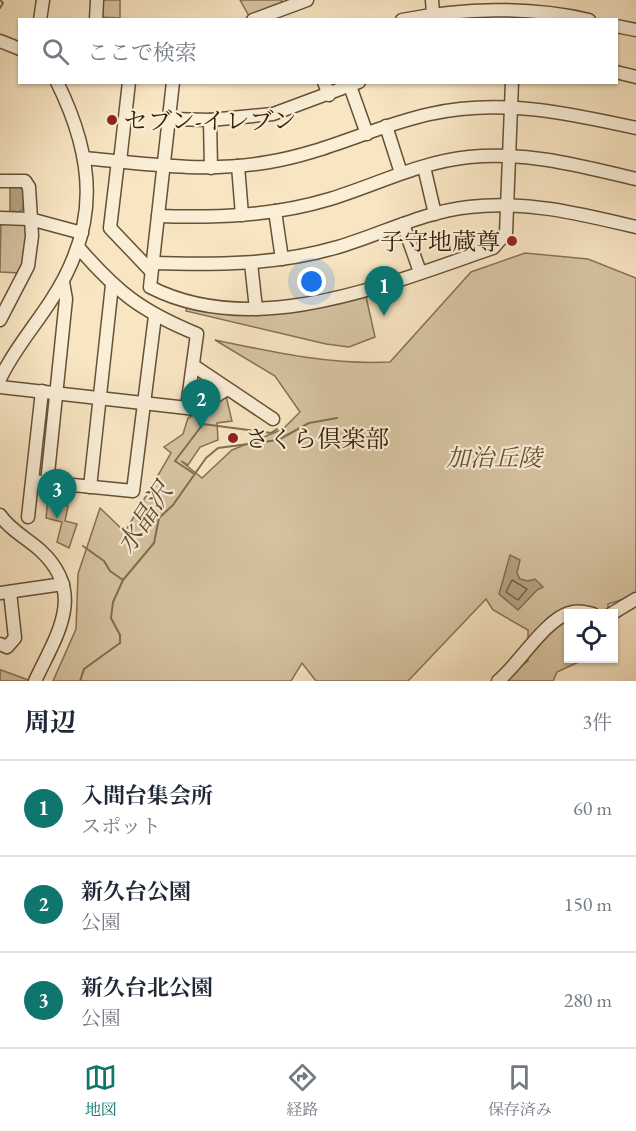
<!DOCTYPE html>
<html lang="ja">
<head>
<meta charset="utf-8">
<style>
  body { margin:0; font-family:"EB Garamond","Noto Serif JP",serif; background:#f6f6f7; color:#1f2937 }
  .controls { position:absolute; right:18px; bottom:18px; display:grid; overflow:hidden; border-radius:0px; box-shadow:0 2px 4px #0004 }
  .controls button { width:54px; height:54px; display:grid; place-items:center; padding:0; border:0; border-bottom:2px solid #e0e1e3; background:#fff; color:#1f2937; font:30px sans-serif }
  .you { position:absolute; left:312px; top:282px; width:21px; height:21px; margin:-15px; border:4px solid #fff; border-radius:50%; background:#1a73e8; box-shadow:0 0 0 9px #1a73e833 }
  .badge { display:grid; place-items:center; width:39px; height:39px; border-radius:50%; background:#0f766e; color:#fff; font-size:20px; font-weight:700 }
  .pin { position:absolute; translate:-50% -50px; filter:drop-shadow(0 2px 3px #0008) }
  .pin::after { content:''; position:absolute; top:32px; width:21px; height:18px; background:inherit; clip-path:polygon(0 0,100% 0,50% 100%) }
  .list { margin:0; padding:0; list-style:none }
  h2 { display:flex; justify-content:space-between; align-items:center; height:78px; margin:0; padding:0 24px; font-size:26px }
  h2 small { font-size:20px; font-weight:400; color:#747a83 }
  .list li { display:grid; grid-template-columns:39px 1fr auto; gap:18px; align-items:center; box-sizing:border-box; height:96px; padding:0 24px; border-top:2px solid #e0e1e3 }
  .list b { display:block; font-size:22px; white-space:nowrap }
  .list p { margin:0; font-size:20px; white-space:nowrap; color:#747a83 }
  .list em { font-size:20px; font-style:normal; color:#747a83 }
  .icon { flex:none; width:33px; height:33px; fill:none; stroke:currentColor; stroke-width:2; stroke-linecap:round; stroke-linejoin:round }
  .map { position:relative; flex:none; width:636px; height:681px; overflow:hidden }
  .search { position:absolute; background:#fff; box-shadow:0 2px 4px #0004; left:18px; right:18px; top:18px; height:66px; display:flex; align-items:center; gap:15px; box-sizing:border-box; padding:0 21px; border-radius:0px; color:#747a83; font-size:22px }
  .sheet { height:366px; background:#fff }
  nav { display:flex; justify-content:space-around; align-items:center; box-sizing:border-box; height:84px; border-top:2px solid #e0e1e3; background:#fff; font-size:16px; color:#747a83 }
  nav a { display:grid; justify-items:center; gap:3px }
  nav .on { color:#0f766e }
  .map>svg:first-child { display:block }
</style>
</head>
<body>
<div class="map">
<svg width="636" height="681" viewBox="0 0 636 681">
  <rect width="100%" height="100%" fill="#f8e5c2"/>
  <filter id="stains"><feTurbulence type="fractalNoise" baseFrequency=".00333" numOctaves="4"/><feColorMatrix values="0 0 0 0 .2 0 0 0 0 .09 0 0 0 0 .02 0 0 0 .5 -.17"/></filter>
  <radialGradient id="worn" r=".72"><stop offset=".6" stop-color="#630" stop-opacity="0"/><stop offset="1" stop-color="#630" stop-opacity=".3"/></radialGradient>
  <g fill="#d7c4a2" stroke="#867254" stroke-width="1.5">
    <path d="M100,0H120V18L99,17Z"/>
    <path d="M240,0H282L281,4L249,16Z"/>
    <path d="M1,220L22,221L28,226L24,265L20,273L0,272Z"/>
    <path d="M525,253L588,259L636,278V595L608,604V613L568,614V658L585,659L557,672L553,681H502L528,661V630L493,610L486,599L408,681H316L302,663L291,681H53L76,629L78,574L100,508L125,532L171,453L164,447L183,434L188,418L226,396L232,421L217,423L218,440L200,447L188,465L181,461L202,478L232,450L283,429L300,412L275,376L215,340C273,352 330,365 390,362L471,272Z"/>
    <path d="M365,292L375,337L349,347L326,344L186,311L188,303L229,310Z"/>
    <path d="M46,398H50L44,478L38,479Z"/>
    <path d="M49,488L63,489L61,505L68,506L65,521L77,524L69,548L57,542L62,522L46,518Z"/>
    <path d="M0,670H1L31,681H0Z"/>
  </g>
  <g fill="#b5a282" stroke="#816e50" stroke-width="1.5">
    <path d="M10,186L20,187L24,190L23,209L19,212L10,211Z"/>
    <path d="M510,555L520,560L517,573L520,579L528,581L535,579L543,587L537,590L518,610L499,594Z"/>
  </g>
  <g fill="none" stroke-linecap="round" stroke-linejoin="round">
    <path stroke="#746144" stroke-width="1.5" d="M512,580L527,589L518,600L506,592Z"/>
    <g stroke="#816e50" stroke-width="2">
      <path d="M0,0L3,3L0,8"/>
      <path d="M193,473L175,461L203,424L271,433L277,429"/>
      <path d="M83,546L104,561L110,571L123,580"/>
      <path d="M80,681L84,669L120,643V635L111,618L113,602L123,580L154,543L159,518L173,505L206,458L218,448L278,440L309,423L337,418"/>
    </g>
    <defs>
      <g id="minor">
        <path d="M432,0L433,14"/>
        <path d="M40,20L43,0"/>
        <path d="M96,20L97,0"/>
        <path d="M253,20L307,0"/>
        <path d="M402,20C462,8 529,6 589,20"/>
        <path d="M616,26L636,30"/>
        <path d="M0,41L20,49"/>
        <path d="M616,72L636,77"/>
        <path d="M173,82L150,287C255,341 390,283 493,248L506,233L512,82"/>
        <path d="M324,82L329,95"/>
        <path d="M350,86L367,134"/>
        <path d="M170,119L210,120L273,114L359,82"/>
        <path d="M210,120L211,168"/>
        <path d="M386,126L401,173"/>
        <path d="M84,158C146,164 206,173 269,162C325,153 375,126 430,114C499,98 568,113 636,128"/>
        <path d="M118,161L110,228L151,271"/>
        <path d="M120,161L129,82"/>
        <path d="M238,166L242,215"/>
        <path d="M424,167L435,214"/>
        <path d="M0,181H25L29,187L32,236L28,266L0,320"/>
        <path d="M275,211L282,259"/>
        <path d="M158,216C216,218 274,216 330,199C376,185 420,162 469,157C526,151 581,166 636,179"/>
        <path d="M0,218L30,219L82,233"/>
        <path d="M403,224L420,272"/>
        <path d="M78,247C118,293 141,311 197,334L187,407"/>
        <path d="M152,263C215,265 277,265 338,247C382,234 423,212 469,207C526,200 581,214 636,227"/>
        <path d="M251,263L256,309"/>
        <path d="M194,366L273,419"/>
        <path d="M0,379C14,349 35,326 52,299C100,225 95,159 57,82"/>
        <path d="M0,387L196,409L227,389"/>
        <path d="M33,481L133,491L155,316"/>
        <path d="M47,483L66,299L63,282"/>
        <path d="M90,487L112,285"/>
        <path d="M0,515C10,530 28,539 41,551C87,594 56,636 35,681"/>
        <path d="M28,517L42,391"/>
        <path d="M0,593L63,584"/>
        <path d="M611,614L636,599"/>
        <path d="M0,644L7,647L15,638L10,592"/>
        <path d="M498,681C519,664 544,621 569,613C577,610 585,612 593,614"/>
      </g>
    </defs>
    <use href="#minor" stroke="#655135" stroke-width="15"/>
    <use href="#minor" stroke="#faeed7" stroke-width="12"/>
  </g>
  <g fill="#8f2418" stroke="#faeed7" stroke-width="2">
    <circle cx="112" cy="120" r="6"/>
    <circle cx="512" cy="241" r="6"/>
    <circle cx="233" cy="438" r="6"/>
  </g>
  <g text-anchor="middle" dominant-baseline="central" stroke-width="4.5" stroke-linejoin="round" paint-order="stroke">
    <g font-size="24" fill="#342006" stroke="#faeed7" text-anchor="start">
      <text x="124" y="120">セブン-イレブン</text>
      <text x="500" y="241" text-anchor="end">子守地蔵尊</text>
      <text x="245" y="438">さくら倶楽部</text>
    </g>
    <g font-size="24" font-style="italic" fill="#655135" stroke="#faeed7">
      <text x="494" y="457">加治丘陵</text>
    </g>
    <g font-size="26" font-style="italic" fill="#614e31" stroke="#faeed7">
      <text transform="translate(144 518) rotate(-57)">水晶沢</text>
    </g>
  </g>
  <rect width="100%" height="100%" filter="url(#stains)"/>
  <rect width="100%" height="100%" fill="url(#worn)"/>
</svg>
<div class="controls">
<button><svg class="icon" aria-label="locate" viewBox="0 0 24 24"><circle cx="12" cy="12" r="6"/><path d="M12 2v4M12 18v4M2 12h4M18 12h4"/></svg></button>
</div>
<div class="you"></div>
<div class="pin badge" style="left:384px;top:316px">1</div>
<div class="pin badge" style="left:201px;top:429px">2</div>
<div class="pin badge" style="left:57px;top:519px">3</div>
<div class="search"><svg class="icon" aria-label="search" viewBox="0 0 24 24"><circle cx="10" cy="10" r="6"/><path d="M15 15l6 6"/></svg>ここで検索</div>
</div>
<section class="sheet">
<h2>周辺<small>3件</small></h2>
<ul class="list">
<li><span class="badge">1</span><div><b>入間台集会所</b><p>スポット</p></div><em>60 m</em></li>
<li><span class="badge">2</span><div><b>新久台公園</b><p>公園</p></div><em>150 m</em></li>
<li><span class="badge">3</span><div><b>新久台北公園</b><p>公園</p></div><em>280 m</em></li>
</ul>
</section>
<nav>
<a class="on"><svg class="icon" aria-label="map" viewBox="0 0 24 24"><path d="M3 6l6-2 6 2 6-2v14l-6 2-6-2-6 2zM9 4v14M15 6v14"/></svg>地図</a>
<a><svg class="icon" aria-label="directions" viewBox="0 0 24 24"><path d="M12 3l9 9-9 9-9-9zM9 14v-3h6M13 9l2 2-2 2"/></svg>経路</a>
<a><svg class="icon" aria-label="saved" viewBox="0 0 24 24"><path d="M7 4h10v16l-5-4-5 4z"/></svg>保存済み</a>
</nav>
</body>
</html>
